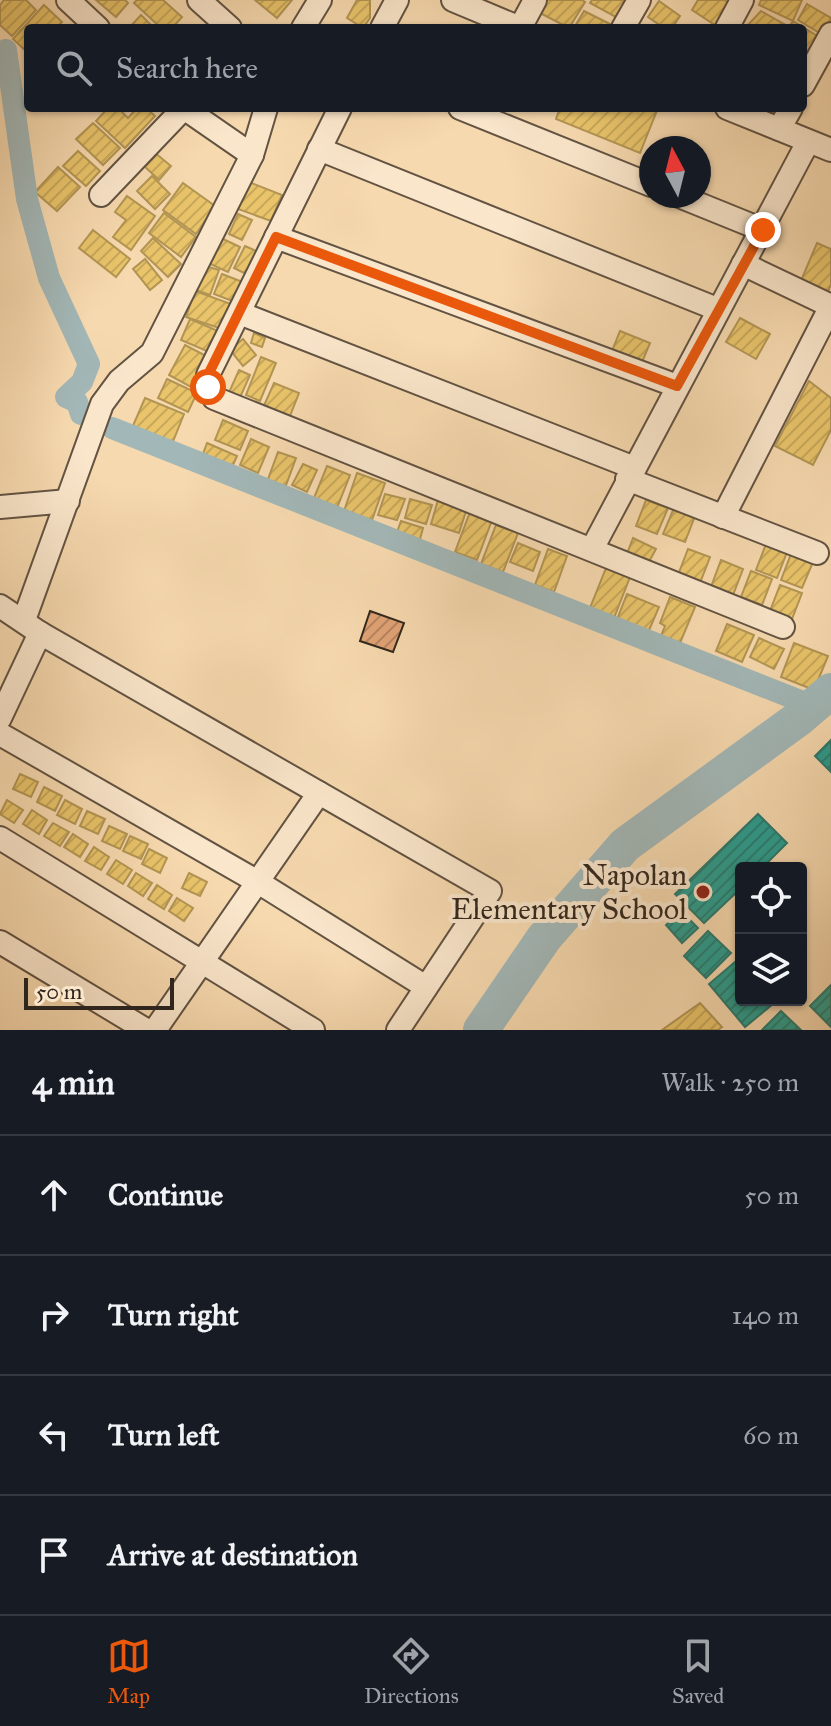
<!DOCTYPE html>
<html lang="en">
<head>
<meta charset="utf-8">
<style>
  body { margin:0; font-family:"IM FELL Great Primer",serif; background:#20242c; color:#f1f3f6 }
  .controls { position:absolute; right:24px; bottom:24px; display:grid; overflow:hidden; border-radius:8px; box-shadow:0 2px 6px #0004 }
  .controls button { width:72px; height:72px; display:grid; place-items:center; padding:0; border:0; border-bottom:2px solid #363941; background:#171b24; color:#f1f3f6; font:40px sans-serif }
  .compass { position:absolute; left:639px; top:136px; width:72px; height:72px; border-radius:50%; background:#171b24; box-shadow:0 2px 6px #0004; rotate:353deg }
  .scale { position:absolute; left:24px; bottom:20px; width:150px; box-sizing:border-box; padding-left:8px; border:4px solid #31261d; border-top:0; font-size:22px; line-height:28px; white-space:nowrap; color:#31261d; -webkit-text-stroke:6px #fae6cb; paint-order:stroke }
  .stop { position:absolute; width:24px; height:24px; margin:-18px; border:6px solid #ea580c; border-radius:50%; background:#fff }
  .stop.end { background:#ea580c; border-color:#fff; box-shadow:0 2px 8px #0008 }
  .list { margin:0; padding:0; list-style:none }
  h2 { display:flex; justify-content:space-between; align-items:center; height:104px; margin:0; padding:0 32px; font-size:34px }
  h2 small { font-size:26px; font-weight:400; color:#9ea1a6 }
  .list li { display:grid; grid-template-columns:52px 1fr auto; gap:24px; align-items:center; box-sizing:border-box; height:120px; padding:0 32px; border-top:2px solid #363941 }
  .list b { display:block; font-size:30px; white-space:nowrap }
  .list em { font-size:26px; font-style:normal; color:#9ea1a6 }
  .icon { flex:none; width:44px; height:44px; fill:none; stroke:currentColor; stroke-width:2; stroke-linecap:round; stroke-linejoin:round }
  .map { position:relative; flex:none; width:831px; height:1030px; overflow:hidden }
  .search { position:absolute; background:#171b24; box-shadow:0 2px 6px #0004; left:24px; right:24px; top:24px; height:88px; display:flex; align-items:center; gap:20px; box-sizing:border-box; padding:0 28px; border-radius:8px; color:#9ea1a6; font-size:30px }
  .sheet { height:584px; background:#171b24 }
  nav { display:flex; justify-content:space-around; align-items:center; box-sizing:border-box; height:112px; border-top:2px solid #363941; background:#171b24; font-size:22px; color:#9ea1a6 }
  nav a { display:grid; justify-items:center; gap:4px }
  nav .on { color:#ea580c }
  .map>svg:first-child { display:block }
</style>
</head>
<body>
<div class="map">
<svg width="831" height="1030" viewBox="0 0 831 1030">
  <defs>
    <pattern id="homes-hatch" width="6" height="6" patternUnits="userSpaceOnUse" patternTransform="scale(2)"><rect width="6" height="6" fill="#e9c46a"/><path d="M-1 1l2-2M0 6l6-6M5 7l2-2" fill="none" stroke="#c8a85b"/></pattern>
    <pattern id="schools-hatch" width="6" height="6" patternUnits="userSpaceOnUse" patternTransform="scale(2)"><rect width="6" height="6" fill="#2a9d8f"/><path d="M-1 1l2-2M0 6l6-6M5 7l2-2" fill="none" stroke="#258074"/></pattern>
    <pattern id="building-hatch" width="6" height="6" patternUnits="userSpaceOnUse" patternTransform="scale(2)"><rect width="6" height="6" fill="#e1a376"/><path d="M-1 1l2-2M0 6l6-6M5 7l2-2" fill="none" stroke="#b78560"/></pattern>
  </defs>
  <rect width="100%" height="100%" fill="#f7d9af"/>
  <filter id="stains"><feTurbulence type="fractalNoise" baseFrequency=".0025" numOctaves="4"/><feColorMatrix values="0 0 0 0 .2 0 0 0 0 .09 0 0 0 0 .02 0 0 0 .5 -.17"/></filter>
  <radialGradient id="worn" r=".72"><stop offset=".6" stop-color="#630" stop-opacity="0"/><stop offset="1" stop-color="#630" stop-opacity=".3"/></radialGradient>
  <g fill="url(#homes-hatch)" stroke="#b29553" stroke-width="2">
    <path d="M4,0H26L36,10L12,36L0,25V5Z"/>
    <path d="M96,0H125L128,3L116,17Z"/>
    <path d="M137,0H163L182,17L172,28H161L134,3Z"/>
    <path d="M255,0H292L277,18Z"/>
    <path d="M357,0H370V18L363,28L347,18Z"/>
    <path d="M547,0H582L585,2L569,28L540,13Z"/>
    <path d="M592,0H635L623,21L590,3Z"/>
    <path d="M698,0H724L729,3L715,25L692,10Z"/>
    <path d="M761,0H802L793,21L759,5Z"/>
    <path d="M659,1L680,16L672,28H664L648,17Z"/>
    <path d="M807,4L831,18L823,35L798,20Z"/>
    <path d="M44,5L62,22L56,28H28V53L13,39Z"/>
    <path d="M584,11L616,27L574,28Z"/>
    <path d="M761,11L784,24L781,28L746,27Z"/>
    <path d="M141,15L154,28H129Z"/>
    <path d="M793,21L819,37L805,60L803,28H788Z"/>
    <path d="M108,108H118L128,118L137,108H146L155,116L125,148L96,121Z"/>
    <path d="M560,108H658L640,153L556,119Z"/>
    <path d="M93,123L120,148L103,165L76,139Z"/>
    <path d="M78,151L100,171L86,186L63,166Z"/>
    <path d="M154,152L171,166L159,180L143,165Z"/>
    <path d="M58,167L80,187L57,211L35,192Z"/>
    <path d="M152,176L170,194L155,209L137,191Z"/>
    <path d="M249,182L282,195L271,221L238,209Z"/>
    <path d="M183,183L215,206L196,234L163,210Z"/>
    <path d="M127,196L155,216L131,250L113,237L126,220L115,212Z"/>
    <path d="M164,213L196,237L181,257L149,233Z"/>
    <path d="M238,214L252,220L242,240L229,234Z"/>
    <path d="M93,230L130,259L116,277L79,248Z"/>
    <path d="M153,238L181,264L168,277L141,251Z"/>
    <path d="M221,238L240,247L228,272L208,263Z"/>
    <path d="M817,243L831,249V284L827,294L800,283Z"/>
    <path d="M245,246L263,254L252,277L234,268Z"/>
    <path d="M145,259L162,280L150,290L133,269Z"/>
    <path d="M205,266L219,270L210,295L196,290Z"/>
    <path d="M222,274L248,284L240,304L214,294Z"/>
    <path d="M195,291L231,304L222,329L186,317Z"/>
    <path d="M740,318L770,334L756,359L726,342Z"/>
    <path d="M190,319L225,334L216,355L181,340Z"/>
    <path d="M620,331L650,343L640,367L610,356Z"/>
    <path d="M254,333L265,338L262,347L251,343Z"/>
    <path d="M243,339L256,355L243,366L230,350Z"/>
    <path d="M185,345L208,357L191,387L169,375Z"/>
    <path d="M261,357L276,363L260,401L246,395Z"/>
    <path d="M239,370L250,375L238,402L227,397Z"/>
    <path d="M167,379L197,393L188,412L158,398Z"/>
    <path d="M809,381L831,398V430L813,465L775,446Z"/>
    <path d="M274,383L299,393L288,421L262,410Z"/>
    <path d="M145,398L184,414L172,444L132,428Z"/>
    <path d="M223,420L248,431L240,450L215,440Z"/>
    <path d="M251,439L269,447L258,473L240,465Z"/>
    <path d="M207,443L237,456L229,474L200,462Z"/>
    <path d="M278,452L296,458L285,488L267,482Z"/>
    <path d="M303,464L317,470L307,492L292,485Z"/>
    <path d="M327,466L350,475L337,508L314,498Z"/>
    <path d="M357,473L385,483L372,520L344,511Z"/>
    <path d="M385,494L405,499L397,520L378,515Z"/>
    <path d="M410,499L432,505L426,524L405,518Z"/>
    <path d="M438,500L467,508L459,533L431,524Z"/>
    <path d="M646,500L668,508L657,534L636,526Z"/>
    <path d="M674,508L695,516L685,542L663,534Z"/>
    <path d="M470,512L492,520L477,560L455,552Z"/>
    <path d="M401,521L423,528L419,543L396,535Z"/>
    <path d="M496,525L518,533L503,572L481,564Z"/>
    <path d="M633,538L656,549L646,567L625,559Z"/>
    <path d="M518,543L540,552L533,571L510,562Z"/>
    <path d="M766,544L787,552L777,578L756,570Z"/>
    <path d="M548,549L567,556L554,592L535,585Z"/>
    <path d="M688,549L710,557L700,583L678,575Z"/>
    <path d="M791,554L813,562L802,588L781,580Z"/>
    <path d="M721,560L743,569L733,595L711,587Z"/>
    <path d="M606,568L630,577L614,618L590,608Z"/>
    <path d="M751,571L772,579L762,605L741,597Z"/>
    <path d="M780,585L802,593L792,619L770,611Z"/>
    <path d="M627,594L659,607L647,635L616,622Z"/>
    <path d="M670,597L695,607L680,643L661,636L665,626L660,623Z"/>
    <path d="M727,624L754,635L742,662L716,651Z"/>
    <path d="M759,638L784,649L774,669L750,657Z"/>
    <path d="M794,643L828,656L814,690L781,677Z"/>
    <path d="M20,774L38,782L31,797L13,789Z"/>
    <path d="M44,787L62,796L55,811L37,802Z"/>
    <path d="M7,800L23,810L14,823L0,814Z"/>
    <path d="M65,800L82,809L75,824L57,815Z"/>
    <path d="M32,810L47,820L39,834L23,824Z"/>
    <path d="M87,811L105,819L98,834L80,826Z"/>
    <path d="M53,823L69,832L60,846L44,836Z"/>
    <path d="M109,826L127,834L120,849L102,841Z"/>
    <path d="M73,834L88,844L80,857L64,847Z"/>
    <path d="M130,836L148,844L141,859L123,851Z"/>
    <path d="M94,847L109,857L101,870L85,861Z"/>
    <path d="M149,849L167,858L160,873L142,864Z"/>
    <path d="M116,860L132,870L123,884L107,874Z"/>
    <path d="M136,873L152,883L143,896L128,886Z"/>
    <path d="M189,873L207,882L200,896L182,888Z"/>
    <path d="M157,885L172,895L164,909L148,899Z"/>
    <path d="M177,898L193,908L184,921L169,911Z"/>
    <path d="M700,1003L722,1027L718,1030H662Z"/>
  </g>
  <g fill="url(#schools-hatch)" stroke="#2c796d" stroke-width="2">
    <path d="M831,740V772L815,756Z"/>
    <path d="M758,814L787,843L762,868H741V888L704,923L675,894Z"/>
    <path d="M681,911L698,928L682,943L666,925Z"/>
    <path d="M708,931L731,953L706,978L684,956Z"/>
    <path d="M736,961L741,966V1000H770L773,1004L745,1027L709,984Z"/>
    <path d="M831,985V1027L810,1006Z"/>
    <path d="M781,1011L801,1030H762Z"/>
  </g>
  <g fill="none" stroke-linecap="round" stroke-linejoin="round">
    <g stroke="#a2b7b7" stroke-width="22">
      <path d="M6,50L27,199L49,278L89,364L82,382L66,397L77,402L81,414"/>
      <path d="M112,428L813,706"/>
    </g>
    <path stroke="#a2b7b7" stroke-width="36" d="M481,1030L544,938L625,845L798,719L831,691"/>
  </g>
  <path fill="url(#building-hatch)" stroke="#31261d" stroke-width="2" d="M370,611L404,623L393,652L360,641Z"/>
  <g fill="none" stroke-linecap="round" stroke-linejoin="round">
    <defs>
      <g id="minor">
        <path d="M68,0L98,28"/>
        <path d="M199,0L230,28"/>
        <path d="M453,0L520,28"/>
        <path d="M303,28L320,0"/>
        <path d="M382,28L397,0"/>
        <path d="M520,28L535,0"/>
        <path d="M623,28L639,0"/>
        <path d="M727,28L742,0"/>
        <path d="M803,85L831,34"/>
        <path d="M184,108L252,155"/>
        <path d="M340,108L208,375L214,398L783,627"/>
        <path d="M460,108L651,185"/>
        <path d="M727,108L831,150"/>
        <path d="M779,129L791,108"/>
        <path d="M319,149L717,309"/>
        <path d="M101,195L184,108"/>
        <path d="M679,196L763,230"/>
        <path d="M276,237L677,386"/>
        <path d="M242,314L632,467"/>
        <path d="M627,479L817,553"/>
        <path d="M0,507L68,501"/>
        <path d="M723,517L831,306L743,264"/>
        <path d="M592,549L808,142"/>
        <path d="M0,606L40,633L490,891L398,1030"/>
        <path d="M24,620L102,404L119,381L152,353L252,155L266,108"/>
        <path d="M0,718L40,633"/>
        <path d="M0,734L258,882L426,987"/>
        <path d="M0,838L313,1030"/>
        <path d="M0,942L146,1030"/>
        <path d="M155,1030L319,793"/>
      </g>
    </defs>
    <use href="#minor" stroke="#625342" stroke-width="26"/>
    <use href="#minor" stroke="#fae6cb" stroke-width="22"/>
  </g>
  <g fill="none" stroke-linecap="round" stroke-linejoin="round">
    <path stroke="#ea580c" stroke-width="10" d="M208,387V375L276,237L677,386L763,230"/>
  </g>
  <circle fill="#8f2418" stroke="#fae6cb" stroke-width="3" cx="703" cy="892" r="8"/>
  <g text-anchor="middle" dominant-baseline="central" stroke-width="8" stroke-linejoin="round" paint-order="stroke">
    <g font-size="30" fill="#31261d" stroke="#fae6cb" text-anchor="end">
      <text x="687" y="875">Napolan<tspan x="687" dy="34">Elementary School</tspan></text>
    </g>
  </g>
  <rect width="100%" height="100%" filter="url(#stains)"/>
  <rect width="100%" height="100%" fill="url(#worn)"/>
</svg>
<div class="controls">
<button><svg class="icon" aria-label="locate" viewBox="0 0 24 24"><circle cx="12" cy="12" r="6"/><path d="M12 2v4M12 18v4M2 12h4M18 12h4"/></svg></button>
<button><svg class="icon" aria-label="layers" viewBox="0 0 24 24"><path d="M12 4l9 5-9 5-9-5zM3 14l9 5 9-5"/></svg></button>
</div>
<svg class="compass" viewBox="-18 -18 36 36"><path d="M0-13l5 13h-10z" fill="#e53935"/><path d="M0 13l5-13h-10z" fill="#9ea1a6"/></svg>
<div class="scale">50 m</div>
<div class="stop" style="left:208px;top:387px"></div>
<div class="stop end" style="left:763px;top:230px"></div>
<div class="search"><svg class="icon" aria-label="search" viewBox="0 0 24 24"><circle cx="10" cy="10" r="6"/><path d="M15 15l6 6"/></svg>Search here</div>
</div>
<section class="sheet">
<h2>4 min<small>Walk · 250 m</small></h2>
<ul class="list">
<li><svg class="icon" aria-label="ahead" viewBox="0 0 24 24"><path d="M12 20V5M6 11l6-6 6 6"/></svg><div><b>Continue</b></div><em>50 m</em></li>
<li><svg class="icon" aria-label="right" viewBox="0 0 24 24"><path d="M7 20v-9h11M14 6l5 5-5 5"/></svg><div><b>Turn right</b></div><em>140 m</em></li>
<li><svg class="icon" aria-label="left" viewBox="0 0 24 24"><path d="M17 20v-9H6M10 6l-5 5 5 5"/></svg><div><b>Turn left</b></div><em>60 m</em></li>
<li><svg class="icon" aria-label="arrive" viewBox="0 0 24 24"><path d="M6 21V4h12l-3 4 3 4H6"/></svg><div><b>Arrive at destination</b></div></li>
</ul>
</section>
<nav>
<a class="on"><svg class="icon" aria-label="map" viewBox="0 0 24 24"><path d="M3 6l6-2 6 2 6-2v14l-6 2-6-2-6 2zM9 4v14M15 6v14"/></svg>Map</a>
<a><svg class="icon" aria-label="directions" viewBox="0 0 24 24"><path d="M12 3l9 9-9 9-9-9zM9 14v-3h6M13 9l2 2-2 2"/></svg>Directions</a>
<a><svg class="icon" aria-label="saved" viewBox="0 0 24 24"><path d="M7 4h10v16l-5-4-5 4z"/></svg>Saved</a>
</nav>
</body>
</html>
